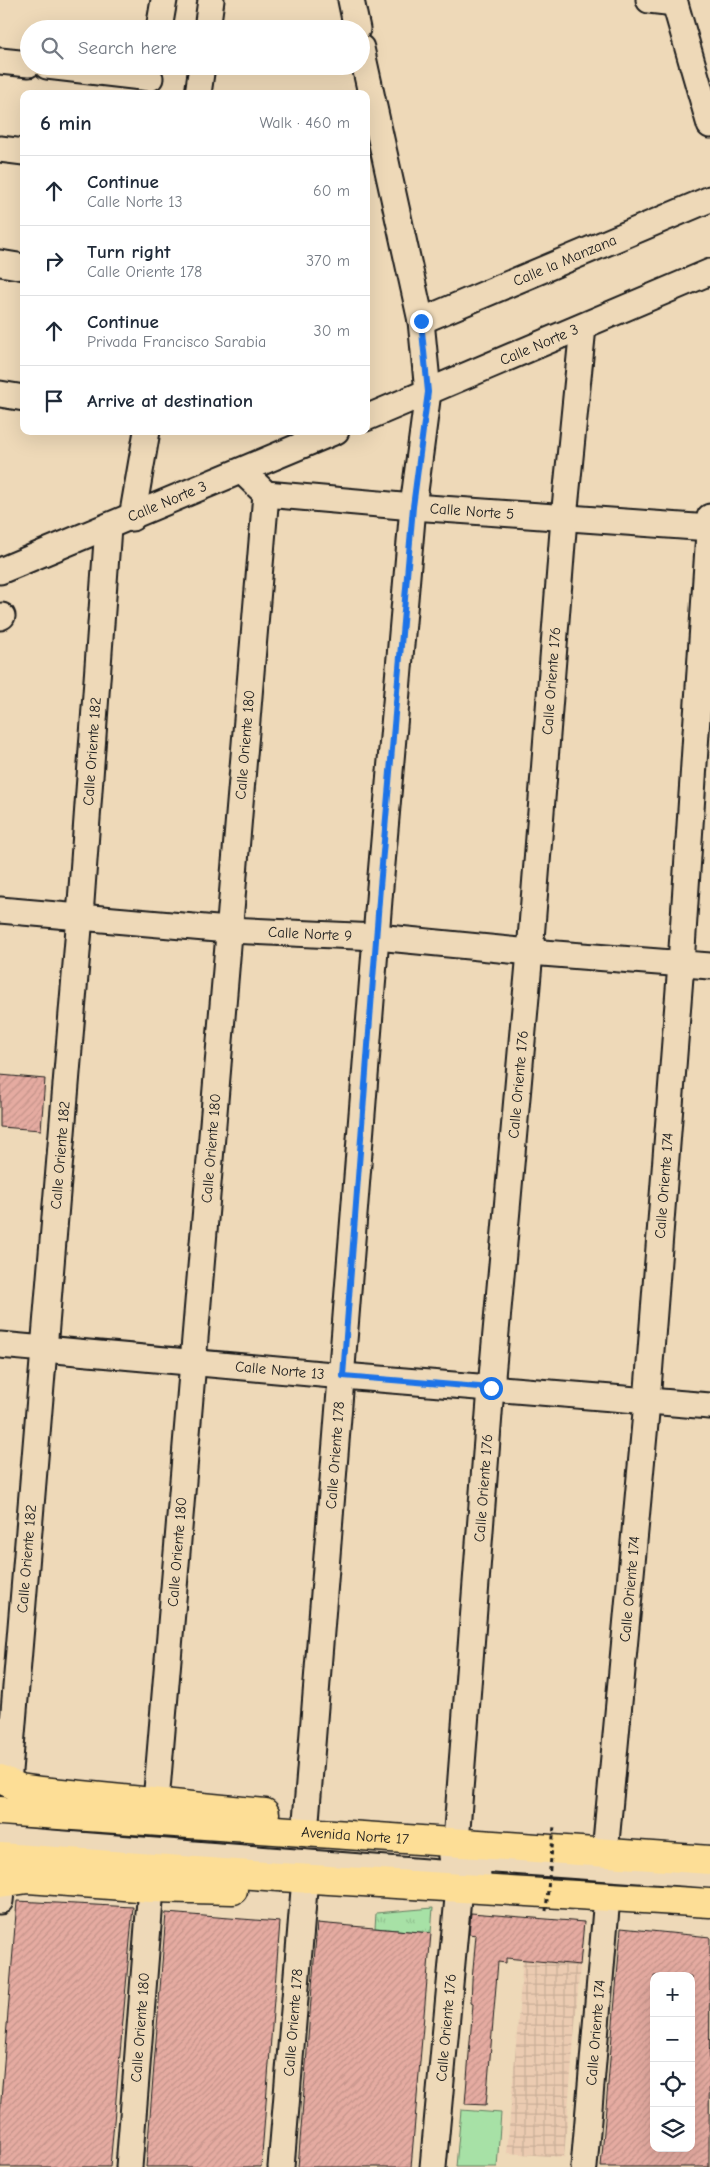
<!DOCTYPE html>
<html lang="en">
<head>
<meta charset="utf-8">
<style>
  body { margin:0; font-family:"Comic Neue",sans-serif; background:#f2f2f3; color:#1f2937 }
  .controls { position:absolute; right:15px; bottom:15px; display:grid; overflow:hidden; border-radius:10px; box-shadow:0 5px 20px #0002 }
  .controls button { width:45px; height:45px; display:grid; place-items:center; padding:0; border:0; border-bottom:1px solid #e0e1e3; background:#fff; color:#1f2937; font:25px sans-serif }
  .stop { position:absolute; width:15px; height:15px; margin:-11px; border:4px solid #1a73e8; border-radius:50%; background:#fff }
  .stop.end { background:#1a73e8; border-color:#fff; box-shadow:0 1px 5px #0008 }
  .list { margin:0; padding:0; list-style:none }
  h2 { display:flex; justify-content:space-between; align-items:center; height:65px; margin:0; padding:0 20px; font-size:21px }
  h2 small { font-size:16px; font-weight:400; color:#747a83 }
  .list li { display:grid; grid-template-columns:32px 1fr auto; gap:15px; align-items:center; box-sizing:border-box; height:70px; padding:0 20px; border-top:1px solid #e0e1e3 }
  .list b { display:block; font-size:19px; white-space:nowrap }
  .list p { margin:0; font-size:16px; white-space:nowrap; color:#747a83 }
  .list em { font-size:16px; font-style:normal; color:#747a83 }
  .icon { flex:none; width:28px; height:28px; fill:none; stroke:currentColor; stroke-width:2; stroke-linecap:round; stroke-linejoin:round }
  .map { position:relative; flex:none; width:710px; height:2167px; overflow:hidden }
  .search { position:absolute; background:#fff; box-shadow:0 5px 20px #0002; left:20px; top:20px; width:350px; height:55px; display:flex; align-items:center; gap:12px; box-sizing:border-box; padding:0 18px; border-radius:28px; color:#747a83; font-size:19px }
  .panel { position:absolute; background:#fff; box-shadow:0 5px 20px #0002; left:20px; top:90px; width:350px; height:345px; border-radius:10px }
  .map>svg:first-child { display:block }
</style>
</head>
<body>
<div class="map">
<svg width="710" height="2167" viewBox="0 0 710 2167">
  <defs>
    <pattern id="industrial-grid" width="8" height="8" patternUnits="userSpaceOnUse" patternTransform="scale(1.25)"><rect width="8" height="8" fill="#ebcbb1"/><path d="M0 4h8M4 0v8" fill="none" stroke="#c9ae98"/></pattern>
    <pattern id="grass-tufts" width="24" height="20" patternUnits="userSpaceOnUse" patternTransform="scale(1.25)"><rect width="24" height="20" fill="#a7e1a6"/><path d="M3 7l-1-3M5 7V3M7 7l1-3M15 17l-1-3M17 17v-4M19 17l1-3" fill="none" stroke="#8fc08e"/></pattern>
    <pattern id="building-hatch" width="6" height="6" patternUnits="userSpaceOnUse" patternTransform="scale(1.25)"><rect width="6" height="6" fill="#e5aba1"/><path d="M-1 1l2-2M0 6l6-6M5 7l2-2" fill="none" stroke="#c4938a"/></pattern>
  </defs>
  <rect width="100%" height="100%" fill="#eed9b8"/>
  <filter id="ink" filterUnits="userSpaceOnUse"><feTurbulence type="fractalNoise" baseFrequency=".02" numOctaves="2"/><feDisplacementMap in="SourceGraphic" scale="10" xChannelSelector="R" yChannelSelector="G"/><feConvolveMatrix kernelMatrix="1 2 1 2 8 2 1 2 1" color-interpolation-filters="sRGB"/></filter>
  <g filter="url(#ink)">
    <path fill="url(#industrial-grid)" d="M523,1960L580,1965L564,2157L507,2153Z"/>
    <path fill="url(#grass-tufts)" stroke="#627e61" d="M433,1908L431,1933L375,1928L376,1913Z"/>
    <path fill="#a7e1a6" stroke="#627e61" d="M461,2110L501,2113L497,2167H456Z"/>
    <g fill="url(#building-hatch)" stroke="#1c1c1c" fill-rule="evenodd">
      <path d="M0,1075L45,1079L41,1130L0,1127Z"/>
      <path d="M17,1901L133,1907L110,2167H0V2112Z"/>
      <path d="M166,1913L280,1922L261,2167H146Z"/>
      <path d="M471,1913L584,1922L580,1965L506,1958V1963L498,1962L486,2105L465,2104L473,2004L471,2003L472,1980L476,1935L469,1934Z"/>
      <path d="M317,1923L431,1933L411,2167H298Z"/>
      <path d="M621,1928L710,1937L709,2167H601ZM654,1976H691V2148H654Z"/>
    </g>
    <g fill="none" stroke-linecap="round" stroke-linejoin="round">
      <defs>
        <g id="minor">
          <path d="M351,0L357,29"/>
          <path d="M649,0L675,3"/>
          <path d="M674,0L710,125"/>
          <path d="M159,29L164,0"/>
          <path d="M207,29L211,0"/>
          <path d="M0,61L29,64"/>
          <path d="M47,66L150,78"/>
          <path d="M198,94L202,66"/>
          <path d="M0,149L24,152"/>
          <path d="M0,263L24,267"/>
          <path id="s1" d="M421,321L710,199"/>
          <path d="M0,394L24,398"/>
          <path id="s2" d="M366,418L710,272"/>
          <path id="s3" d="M242,471L266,494L413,507L710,528"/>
          <path d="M132,518L147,431"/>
          <path id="s4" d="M0,571L336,431"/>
          <path d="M0,617L2,616"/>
          <path id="s5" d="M0,910L228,930L377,937L530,952L710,966"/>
          <path id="s6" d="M0,1345L343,1376L710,1406"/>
          <path id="s7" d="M8,1783L80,916L108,527"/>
          <path id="s8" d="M156,1802L266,494"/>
          <path id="s9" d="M305,1833L380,887L413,507L428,392L421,321L361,48"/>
          <path d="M0,1839L478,1876"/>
          <path id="s10" d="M456,1842L491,1388L530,952L564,518L583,327"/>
          <path id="s11" d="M605,1853L647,1402L681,964L710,517"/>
          <path d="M451,1857L710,1875"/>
          <path d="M0,1901L2,1883"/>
          <path id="s12" d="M129,2167L151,1888"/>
          <path id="s13" d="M281,2167L305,1878"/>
          <path id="s14" d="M433,2167L459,1887"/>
          <path id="s15" d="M584,2167L607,1897"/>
        </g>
        <g id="major">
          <path d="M0,1779L20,1788L41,1791L265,1813"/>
          <path id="s16" d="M0,1811L710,1860"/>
          <path d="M0,1857L279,1877L710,1903"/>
          <path d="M0,1883L28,1879L151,1888L233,1890"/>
        </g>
      </defs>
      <use href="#minor" stroke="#1c1c1c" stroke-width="29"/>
      <use href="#major" stroke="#1c1c1c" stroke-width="31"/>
      <use href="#minor" stroke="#eed9b8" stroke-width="25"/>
      <use href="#major" stroke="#fdde96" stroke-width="28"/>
      <path stroke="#1c1c1c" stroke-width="3" stroke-dasharray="4 4" stroke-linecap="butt" d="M546,1911L554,1826"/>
    </g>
  </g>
  <g fill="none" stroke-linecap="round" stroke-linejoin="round" filter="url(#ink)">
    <path stroke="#1a73e8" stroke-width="6" d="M421,321L428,392L413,507L380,887L343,1376L491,1388"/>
  </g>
  <g text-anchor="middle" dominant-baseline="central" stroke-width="5" stroke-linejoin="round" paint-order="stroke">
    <g font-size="15" fill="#1c1c1c" stroke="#eed9b8">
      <text stroke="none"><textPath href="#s1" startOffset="156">Calle la Manzana</textPath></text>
      <text stroke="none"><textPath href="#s2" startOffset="188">Calle Norte 3</textPath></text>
      <text stroke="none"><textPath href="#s4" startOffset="181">Calle Norte 3</textPath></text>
      <text stroke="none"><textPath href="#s3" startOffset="240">Calle Norte 5</textPath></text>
      <text stroke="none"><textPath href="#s10" startOffset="1165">Calle Oriente 176</textPath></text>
      <text stroke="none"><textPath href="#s8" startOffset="1061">Calle Oriente 180</textPath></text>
      <text stroke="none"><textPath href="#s7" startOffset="1035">Calle Oriente 182</textPath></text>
      <text stroke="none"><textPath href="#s5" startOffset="311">Calle Norte 9</textPath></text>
      <text stroke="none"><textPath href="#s10" startOffset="760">Calle Oriente 176</textPath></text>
      <text stroke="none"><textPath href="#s8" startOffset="656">Calle Oriente 180</textPath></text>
      <text stroke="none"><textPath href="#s7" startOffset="630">Calle Oriente 182</textPath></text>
      <text stroke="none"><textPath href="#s11" startOffset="670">Calle Oriente 174</textPath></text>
      <text stroke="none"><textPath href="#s6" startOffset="281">Calle Norte 13</textPath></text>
      <text stroke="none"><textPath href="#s9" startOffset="379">Calle Oriente 178</textPath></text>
      <text stroke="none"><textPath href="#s10" startOffset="355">Calle Oriente 176</textPath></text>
      <text stroke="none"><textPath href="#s8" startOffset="251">Calle Oriente 180</textPath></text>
      <text stroke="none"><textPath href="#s7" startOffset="225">Calle Oriente 182</textPath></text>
      <text stroke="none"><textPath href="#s11" startOffset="265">Calle Oriente 174</textPath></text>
      <text stroke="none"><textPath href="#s16" startOffset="356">Avenida Norte 17</textPath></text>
      <text stroke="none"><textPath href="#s13" startOffset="145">Calle Oriente 178</textPath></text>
      <text stroke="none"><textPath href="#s12" startOffset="140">Calle Oriente 180</textPath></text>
      <text stroke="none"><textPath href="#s14" startOffset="140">Calle Oriente 176</textPath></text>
      <text stroke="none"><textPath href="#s15" startOffset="135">Calle Oriente 174</textPath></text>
    </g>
  </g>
</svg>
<div class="controls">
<button>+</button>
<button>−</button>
<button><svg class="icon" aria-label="locate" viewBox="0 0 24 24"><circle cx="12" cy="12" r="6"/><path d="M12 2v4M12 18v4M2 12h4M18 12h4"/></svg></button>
<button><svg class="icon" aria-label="layers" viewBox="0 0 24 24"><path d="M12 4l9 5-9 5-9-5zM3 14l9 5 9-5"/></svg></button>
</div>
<div class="stop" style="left:491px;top:1388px"></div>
<div class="stop end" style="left:421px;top:321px"></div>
<div class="search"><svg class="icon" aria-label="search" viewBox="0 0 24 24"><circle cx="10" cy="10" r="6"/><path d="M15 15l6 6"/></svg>Search here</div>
<section class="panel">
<h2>6 min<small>Walk · 460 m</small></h2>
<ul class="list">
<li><svg class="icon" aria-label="ahead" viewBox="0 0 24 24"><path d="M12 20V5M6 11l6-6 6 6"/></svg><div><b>Continue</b><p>Calle Norte 13</p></div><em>60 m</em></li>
<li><svg class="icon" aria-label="right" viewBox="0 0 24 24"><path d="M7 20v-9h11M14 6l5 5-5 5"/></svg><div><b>Turn right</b><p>Calle Oriente 178</p></div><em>370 m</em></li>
<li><svg class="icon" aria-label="ahead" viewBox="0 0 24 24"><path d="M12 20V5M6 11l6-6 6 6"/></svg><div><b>Continue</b><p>Privada Francisco Sarabia</p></div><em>30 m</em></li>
<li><svg class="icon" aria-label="arrive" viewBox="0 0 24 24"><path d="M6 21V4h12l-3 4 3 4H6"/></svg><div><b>Arrive at destination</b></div></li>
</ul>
</section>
</div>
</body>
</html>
